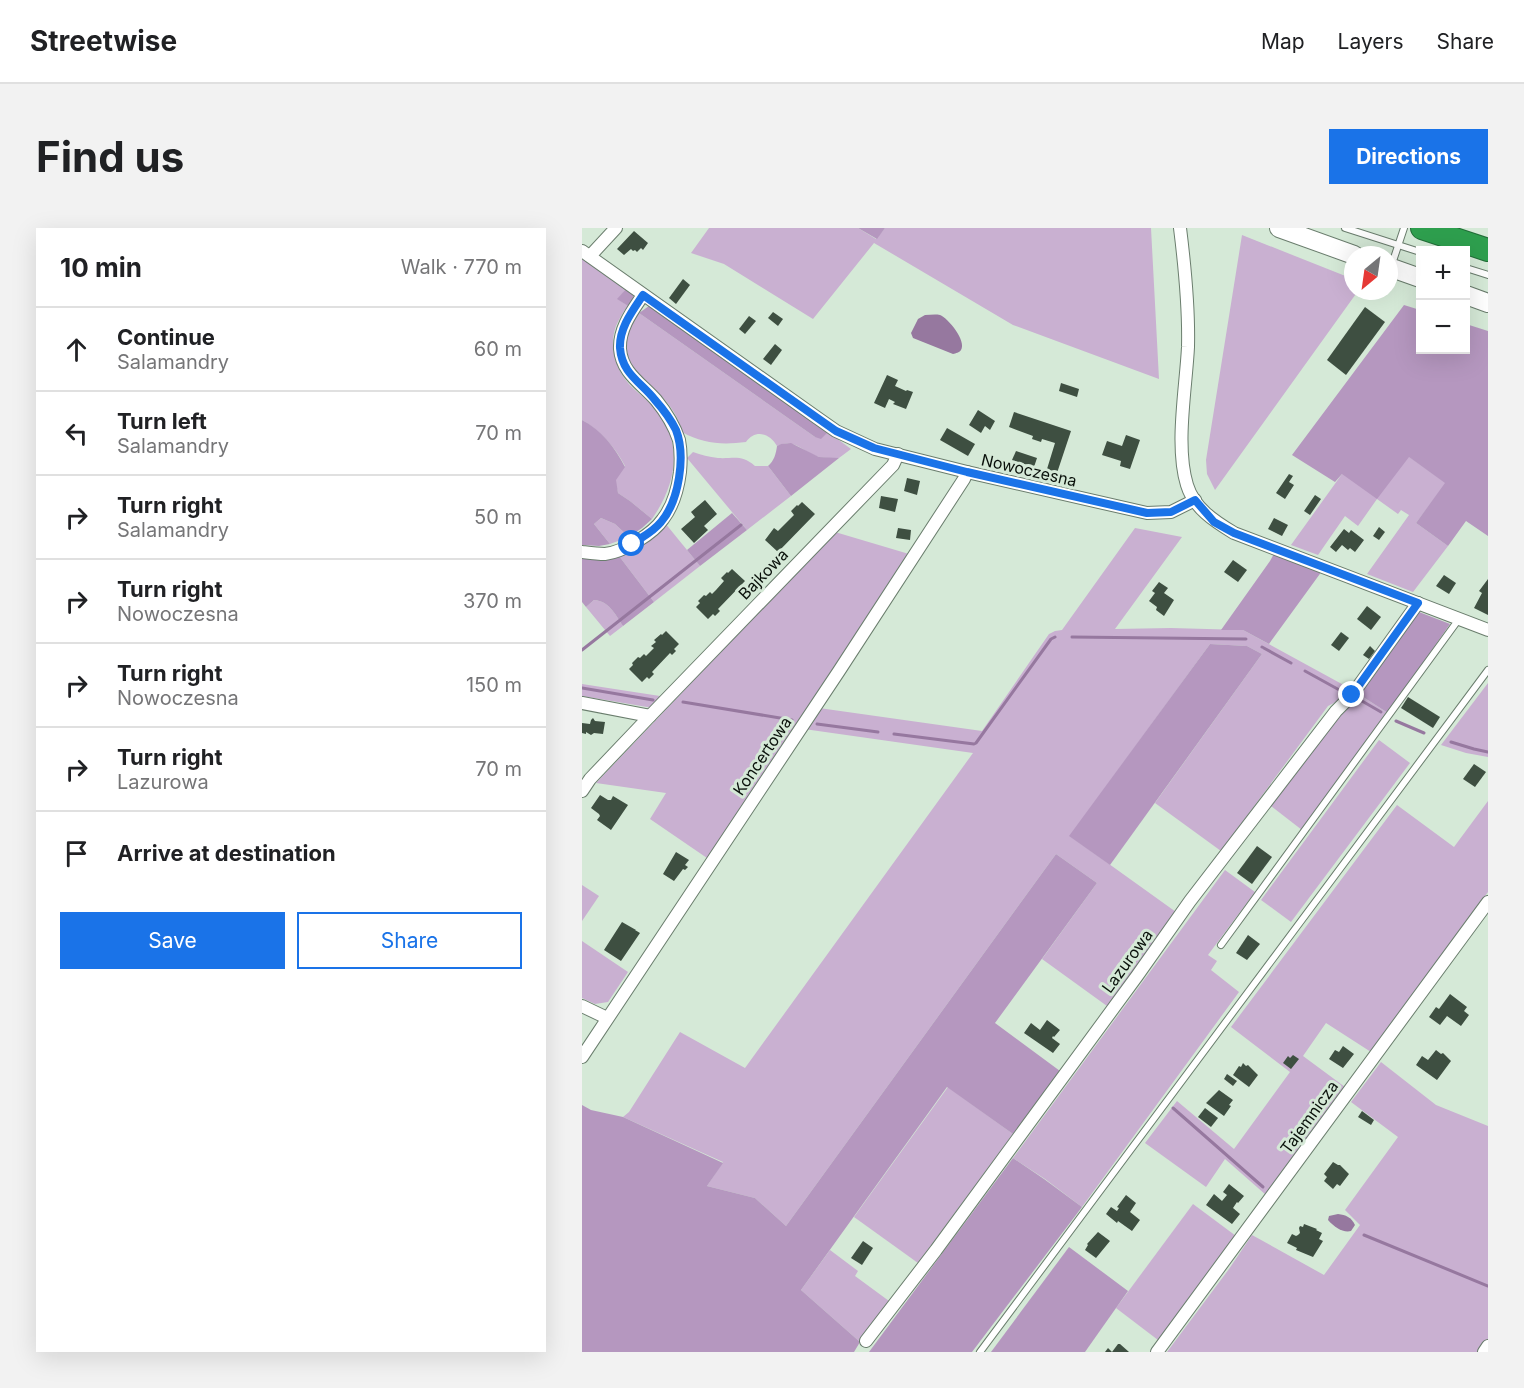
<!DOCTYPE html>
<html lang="en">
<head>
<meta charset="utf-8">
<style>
  body { margin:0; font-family:Inter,sans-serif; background:#f2f2f2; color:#202124 }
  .controls { position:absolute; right:18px; top:18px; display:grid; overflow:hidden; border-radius:0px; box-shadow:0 6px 24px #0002 }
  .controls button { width:54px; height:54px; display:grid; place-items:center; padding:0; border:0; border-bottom:2px solid #e0e0e0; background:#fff; color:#202124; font:30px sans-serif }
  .compass { position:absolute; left:762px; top:18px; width:54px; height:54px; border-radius:50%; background:#fff; box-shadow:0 6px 24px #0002; rotate:209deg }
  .stop { position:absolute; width:18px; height:18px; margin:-14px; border:4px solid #1a73e8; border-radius:50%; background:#fff }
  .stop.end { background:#1a73e8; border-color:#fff; box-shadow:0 2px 6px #0008 }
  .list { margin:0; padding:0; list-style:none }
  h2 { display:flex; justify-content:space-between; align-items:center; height:78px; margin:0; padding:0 24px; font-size:26px }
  h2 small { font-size:20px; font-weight:400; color:#757577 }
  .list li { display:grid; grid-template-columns:39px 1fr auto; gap:18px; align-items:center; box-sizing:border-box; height:84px; padding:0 24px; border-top:2px solid #e0e0e0 }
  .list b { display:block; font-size:22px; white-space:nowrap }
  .list p { margin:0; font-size:20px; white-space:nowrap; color:#757577 }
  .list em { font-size:20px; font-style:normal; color:#757577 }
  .actions { display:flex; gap:12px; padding:18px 24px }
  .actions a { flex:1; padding:14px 0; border:2px solid #1a73e8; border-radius:0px; text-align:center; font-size:21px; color:#1a73e8 }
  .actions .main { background:#1a73e8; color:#fff }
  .icon { flex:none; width:33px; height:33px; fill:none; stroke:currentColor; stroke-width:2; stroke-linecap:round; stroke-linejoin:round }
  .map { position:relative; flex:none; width:906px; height:1124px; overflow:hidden; border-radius:0px }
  header { display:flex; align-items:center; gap:36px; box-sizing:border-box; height:84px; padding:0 30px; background:#fff; border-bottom:2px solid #e0e0e0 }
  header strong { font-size:28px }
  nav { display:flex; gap:33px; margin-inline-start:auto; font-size:21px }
  .intro { display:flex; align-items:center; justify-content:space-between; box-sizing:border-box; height:144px; padding:0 36px }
  h1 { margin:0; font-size:42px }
  .button { padding:15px 27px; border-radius:0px; background:#1a73e8; color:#fff; font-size:21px; font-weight:700 }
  main { display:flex; gap:36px; padding:0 36px }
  aside { flex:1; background:#fff; border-radius:0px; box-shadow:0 6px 24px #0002 }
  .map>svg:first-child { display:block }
</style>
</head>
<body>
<header>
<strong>Streetwise</strong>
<nav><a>Map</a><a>Layers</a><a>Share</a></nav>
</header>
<div class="intro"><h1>Find us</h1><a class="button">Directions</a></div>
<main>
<aside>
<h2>10 min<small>Walk · 770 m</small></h2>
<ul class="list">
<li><svg class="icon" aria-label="ahead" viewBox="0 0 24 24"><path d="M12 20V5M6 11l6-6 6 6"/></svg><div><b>Continue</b><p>Salamandry</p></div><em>60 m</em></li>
<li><svg class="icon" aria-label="left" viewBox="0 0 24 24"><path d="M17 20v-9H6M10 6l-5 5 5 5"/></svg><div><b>Turn left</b><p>Salamandry</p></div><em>70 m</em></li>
<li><svg class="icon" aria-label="right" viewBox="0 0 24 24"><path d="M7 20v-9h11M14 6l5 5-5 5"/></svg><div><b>Turn right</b><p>Salamandry</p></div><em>50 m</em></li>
<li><svg class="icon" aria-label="right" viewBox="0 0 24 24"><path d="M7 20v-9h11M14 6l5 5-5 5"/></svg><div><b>Turn right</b><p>Nowoczesna</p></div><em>370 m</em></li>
<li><svg class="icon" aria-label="right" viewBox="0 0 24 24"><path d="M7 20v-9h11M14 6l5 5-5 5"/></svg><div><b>Turn right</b><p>Nowoczesna</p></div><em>150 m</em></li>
<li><svg class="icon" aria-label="right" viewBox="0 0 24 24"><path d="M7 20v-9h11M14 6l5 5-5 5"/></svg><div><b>Turn right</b><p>Lazurowa</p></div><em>70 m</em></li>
<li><svg class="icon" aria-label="arrive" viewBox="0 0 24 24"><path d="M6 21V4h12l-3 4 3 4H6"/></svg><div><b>Arrive at destination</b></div></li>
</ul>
<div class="actions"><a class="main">Save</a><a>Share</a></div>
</aside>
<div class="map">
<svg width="906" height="1124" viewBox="0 0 906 1124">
  <rect width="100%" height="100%" fill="#d5e9d7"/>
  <g fill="#c9b0d1">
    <path d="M127,0H276L294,11L303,0H569L577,151L431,97L292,15L231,91L142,36L109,25Z"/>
    <path d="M660,7L771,51V63H776L633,262L625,246L624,232Z"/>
    <path d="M0,29L44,61L36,71L46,78C41,84 37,91 34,98C26,120 35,146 52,161C62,170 74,179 81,191C101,225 91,261 70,291L48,273L36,265L33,252L43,238C33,219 19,203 0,192Z"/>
    <path d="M57,85L233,209L246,204L269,221L257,230C251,230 243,230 237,229C220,224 214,210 195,218C188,205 173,201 164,214C141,217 121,216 100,204C97,189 87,175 76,165C71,159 64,155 58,149C45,135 40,115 48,97C50,93 54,89 57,85Z"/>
    <path d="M111,224C119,227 127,229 136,230C152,231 159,226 173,238H186L209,268L165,302L105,230Z"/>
    <path d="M826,228L864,255L834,295L866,318L831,364L785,346L827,287L819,282L816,286L795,271L776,298L763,288L736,327L709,317L760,246Z"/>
    <path d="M19,290L33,296L47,309L28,316L12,296Z"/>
    <path d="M83,295L118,338L72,374L37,328Z"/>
    <path d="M553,300L600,309L533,401L589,400L661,402L769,461L762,470L746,478L639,623L573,575L680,426L665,418L628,416L488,608L594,684L525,778L460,731L515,655L474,626L204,998L173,970L125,958L141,934L41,889L47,884L98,804L163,840L391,525L222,501L237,480L400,503L467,406L473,403L480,402Z"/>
    <path d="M253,304L327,326L125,630L68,591L84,565L14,555Z"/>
    <path d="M12,372C27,373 33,386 41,398L28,408L4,379Z"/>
    <path d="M906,455V529L884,525L859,517Z"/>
    <path d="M0,456L78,468L71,480L0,468Z"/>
    <path d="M778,467L806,485L720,602L689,578L760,482Z"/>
    <path d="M797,512L828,535L709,694L679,672Z"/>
    <path d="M906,573V664L789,824L744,795L721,828L763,859L684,967L643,931L624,959L563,915L595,873L652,921L708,844L649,799L815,577L872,619Z"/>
    <path d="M643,642L673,664L626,727L635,733L629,742L657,764L500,979L463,951L431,930Z"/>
    <path d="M0,657L17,668L0,693Z"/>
    <path d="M0,713L46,744L26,774L13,776L0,770Z"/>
    <path d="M799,834L854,877L906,898V1111L897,1124H585L647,1041L670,1007L742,1047L778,997L763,982L816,909L769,874Z"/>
    <path d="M366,859L431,906L336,1035L272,989Z"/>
    <path d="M611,976L654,1008L576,1112L534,1080Z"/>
    <path d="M248,1022L276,1043L273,1048L307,1073L278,1114L219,1062Z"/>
  </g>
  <g fill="#b597bf">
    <path d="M276,0H303L295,11Z"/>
    <path d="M44,61L52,67L50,73L46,78L35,71Z"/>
    <path d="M822,77L838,82V122H884V96L906,103V308L884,293L866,318L834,295L863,255L827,229L795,271L760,246L753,254L710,227Z"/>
    <path d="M67,78L246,204L239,211L233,209L57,85Z"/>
    <path d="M0,192C19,202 33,219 43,239L34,252L36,265L48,273L70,291L60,300L47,309L33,296L19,290L12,296L28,316L17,318L0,317Z"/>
    <path d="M209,215L237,229L257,230L209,268L186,238C192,233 194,226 195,218L199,216Z"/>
    <path d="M150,285L165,302L118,338L105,322Z"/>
    <path d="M693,324L740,343L687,416L661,402H639L688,333Z"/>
    <path d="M37,328L72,374L41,398C33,386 27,373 12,372L4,379L0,374V330Z"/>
    <path d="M837,384L868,396L806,485L778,467Z"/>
    <path d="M628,416L665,418L680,426L528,637L487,608Z"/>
    <path d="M474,626L515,655L413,795L478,843L431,906L365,859L219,1062L278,1114L272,1124H0V877L9,882L41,889L141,935L125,958L173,970L204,998Z"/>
    <path d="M431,930L462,951L500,979L390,1124H287Z"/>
    <path d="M487,1019L546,1063L503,1124H409Z"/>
  </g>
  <g fill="#96789f">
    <path d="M343,87C348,87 353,86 358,87C366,90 385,113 379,122C377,125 374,125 371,126L331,110L329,105L336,91Z"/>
    <path d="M756,986C764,987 769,989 773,997L769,1003C761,1005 752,999 746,992L747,988Z"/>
  </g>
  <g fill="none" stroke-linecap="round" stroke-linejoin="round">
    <g stroke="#96789f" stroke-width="3">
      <path d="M490,409L664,411"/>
      <path d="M680,419L709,435"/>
      <path d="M0,422L159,297"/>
      <path d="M723,443L761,464"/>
      <path d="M0,460L71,472"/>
      <path d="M780,473L799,484"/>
      <path d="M101,474L210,492"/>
      <path d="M814,493L842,505"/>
      <path d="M235,496L296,504"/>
      <path d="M312,506L392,516L394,515L469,411L473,409"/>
      <path d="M869,514L892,521L906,524"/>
      <path d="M591,880L681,959"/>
      <path d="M782,1007L906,1058"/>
    </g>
  </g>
  <g fill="#3e4f41">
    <path d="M52,3L66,15L61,22L59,20L55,24L53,22L51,23L49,21L42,27L35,21Z"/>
    <path d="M101,51L108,57L94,76L87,70Z"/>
    <path d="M783,79L803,94L764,147L745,132Z"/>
    <path d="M191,84L201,91L196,98L186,90Z"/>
    <path d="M167,88L174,93L163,106L157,101Z"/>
    <path d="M193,116L200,122L189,137L181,131Z"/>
    <path d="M305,147L316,152L313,158L324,163L325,162L331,164L324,181L311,176L313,174L307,171L303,180L292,175Z"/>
    <path d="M479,155L497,161L495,169L477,163Z"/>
    <path d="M396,182L413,193L408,202L403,198L399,205L387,197Z"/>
    <path d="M432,184L489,203L475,245L465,241L473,215L460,211L459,214L450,211L451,208L427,199Z"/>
    <path d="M365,200L393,216L386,228L358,212Z"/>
    <path d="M544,207L558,212L548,241L538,238L539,233L520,227L525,213L540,218Z"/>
    <path d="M434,223L455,230L452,239L430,232Z"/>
    <path d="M707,246L711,248L707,254L712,257L703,271L694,265Z"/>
    <path d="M325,250L338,253L335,267L322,263Z"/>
    <path d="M733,267L739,271L728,287L722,283Z"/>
    <path d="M299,268L316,271L313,284L297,280Z"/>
    <path d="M123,272L135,286L122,298L126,302L112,315L99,301L113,289L109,284Z"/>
    <path d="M220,274L233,286L196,324L183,312L192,300L196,303L212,287L209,283L215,277L216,278Z"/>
    <path d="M692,290L706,297L700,308L686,301Z"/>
    <path d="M797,299L803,304L797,312L791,308Z"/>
    <path d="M316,300L329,302L328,312L314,310Z"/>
    <path d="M762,301L767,305L769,302L782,312L773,324L768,320L766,322L760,317L754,324L748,319Z"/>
    <path d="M651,332L665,342L656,354L642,344Z"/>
    <path d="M150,341L163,353L136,381L138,383L133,388L131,386L126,391L114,379L118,375L116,373L122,367L124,368L128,364L130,366L134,362L142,353L139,350L145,344L146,345Z"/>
    <path d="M862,347L874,355L867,366L854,358Z"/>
    <path d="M906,351V387L892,380L900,365L897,363Z"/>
    <path d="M577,354L586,360L582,365L592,372L582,388L574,382L575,379L567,373L573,365L570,363Z"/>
    <path d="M785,378L799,389L789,402L775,391Z"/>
    <path d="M84,403L97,416L92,421L94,423L90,427L88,425L70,444L72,446L67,451L65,449L60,454L47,441L51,437L50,435L56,429L58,430L62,426L64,428L72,420L69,418L74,414L72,412L79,406L80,407Z"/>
    <path d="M759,404L767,410L757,423L749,417Z"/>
    <path d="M788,418L793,423L787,431L781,427Z"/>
    <path d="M826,469L858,489L851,500L819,480Z"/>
    <path d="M11,490L13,493L23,494L21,506L12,505L9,507L4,504V506L0,505V495L8,496L9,492Z"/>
    <path d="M892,536L904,544L893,559L881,551Z"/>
    <path d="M18,567L26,572H29L31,568L46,577L29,602L15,592L18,588L17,586L9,580Z"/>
    <path d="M675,618L690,629L670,656L655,645Z"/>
    <path d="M94,624L107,632L103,637L106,639L103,642L101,641L92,653L81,646Z"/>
    <path d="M40,694L54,702H53L58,705L39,733L22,722Z"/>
    <path d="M666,707L678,716L665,732L654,725Z"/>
    <path d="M868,766L885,779L882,783L887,787L879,798L865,788L858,797L847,789L854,779L857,781Z"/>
    <path d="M465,792L478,802L472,809L471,808L470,810L478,816L471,825L442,805L449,795L458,802Z"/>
    <path d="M761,818L772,826L761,840L747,831L753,822L757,824Z"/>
    <path d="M854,822L859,826L861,825L869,833L855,852L834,837L840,828L846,832Z"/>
    <path d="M711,827L717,831L709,841L701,835L706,828L708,830Z"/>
    <path d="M661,835L664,838L666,837L676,847L667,859L651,847L657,838L659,839Z"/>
    <path d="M645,846L655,853L651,858L642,851Z"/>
    <path d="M637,862L651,872L647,877L649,878L642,888L624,875Z"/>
    <path d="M623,880L636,890L629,899L616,889Z"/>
    <path d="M780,883L792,892L789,897L776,889Z"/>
    <path d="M751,934L756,937H758L767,946L758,958L755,956L751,961L742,953L745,949L742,946Z"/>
    <path d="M647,956L662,968L656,975L655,974L651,980L658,986L650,996L624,977L632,966L640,973L645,967L641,964Z"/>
    <path d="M544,967L554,975L548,984L558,992L550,1003L536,993L535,995L524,986L529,979L535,983L537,980L535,979Z"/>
    <path d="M722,996L735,1001L734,1002L740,1005L737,1011L741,1013L731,1029L714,1022L715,1020L705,1015L710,1006L714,1008L716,1007L718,1005L717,1000L718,998L721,999Z"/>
    <path d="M516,1004L528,1013L514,1030L503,1022L506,1017L505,1016Z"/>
    <path d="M281,1013L291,1020L280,1037L269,1030Z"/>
    <path d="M536,1116H538L547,1124H523L526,1120L530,1124Z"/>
  </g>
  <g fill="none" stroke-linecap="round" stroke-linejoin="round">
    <defs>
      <g id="lane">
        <path d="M763,0L838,24"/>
        <path d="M809,39L822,0"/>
        <path d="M884,40L906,47"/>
        <path d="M639,717L877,391"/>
        <path d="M398,1124L906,442"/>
      </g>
      <g id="street">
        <path d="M598,0C603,40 607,79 606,119C604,160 593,218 605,257C612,280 632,293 652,305L906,402"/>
        <path d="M0,23L234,189L254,203L293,221L385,244L565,285L589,284L613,272"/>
        <path d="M8,28L34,0"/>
        <path d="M0,324C8,325 15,326 23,326C41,324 71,306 81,291C91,278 96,260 98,244C99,233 99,222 97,212C92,197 83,183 74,172C59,155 40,145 38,121C37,100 51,82 61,67"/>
        <path d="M0,475L68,488"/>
        <path d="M0,563L8,551L68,488L311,237L316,226"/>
        <path d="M0,778L25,790"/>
        <path d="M0,829L257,443L382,251L385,244"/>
        <path d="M284,1113L354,1022L555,748L608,673L754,483L770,467L836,375"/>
        <path d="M575,1124L906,674"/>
        <path d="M902,1124L906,1118"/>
      </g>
      <g id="secondary">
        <path d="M697,0L772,27"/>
        <path d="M807,39L838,50"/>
        <path d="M884,67L906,75"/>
      </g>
      <path id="highway" d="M840,0L906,22"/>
    </defs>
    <use href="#lane" stroke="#6a7d6d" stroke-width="8"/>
    <use href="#street" stroke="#6a7d6d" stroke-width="14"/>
    <use href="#secondary" stroke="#6a7d6d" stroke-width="20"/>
    <use href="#highway" stroke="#216d37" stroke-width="24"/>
    <use href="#lane" stroke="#fff" stroke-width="6"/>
    <use href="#street" stroke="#fff" stroke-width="12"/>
    <use href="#secondary" stroke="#fff" stroke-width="18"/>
    <use href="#highway" stroke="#2e9f4e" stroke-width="22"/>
  </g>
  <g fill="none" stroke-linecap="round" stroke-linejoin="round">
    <path stroke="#1a73e8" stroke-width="8" d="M50,316C60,309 71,304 79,294C97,273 104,228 94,202C89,192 81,181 73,172C59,154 40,146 38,120C37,100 51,82 61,67L234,189L254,203L292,220L385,244L565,285L589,284L613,272L632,294L652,305L836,375L770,467"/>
  </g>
  <g text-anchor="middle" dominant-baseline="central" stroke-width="6" stroke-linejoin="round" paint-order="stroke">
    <g font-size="16" fill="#0a110b" stroke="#d5e9d7">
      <text transform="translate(447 242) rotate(13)">Nowoczesna</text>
      <text transform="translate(181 346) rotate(-46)">Bajkowa</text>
      <text transform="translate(180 528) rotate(-56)">Koncertowa</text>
      <text transform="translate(545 733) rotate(-54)">Lazurowa</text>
      <text transform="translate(727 889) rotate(-54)">Tajemnicza</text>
    </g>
  </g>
</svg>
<div class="controls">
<button>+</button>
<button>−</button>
</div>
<svg class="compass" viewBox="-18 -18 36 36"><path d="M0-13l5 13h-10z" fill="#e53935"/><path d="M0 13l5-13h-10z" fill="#757577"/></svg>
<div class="stop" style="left:50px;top:316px"></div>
<div class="stop end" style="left:770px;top:467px"></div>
</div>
</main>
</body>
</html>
